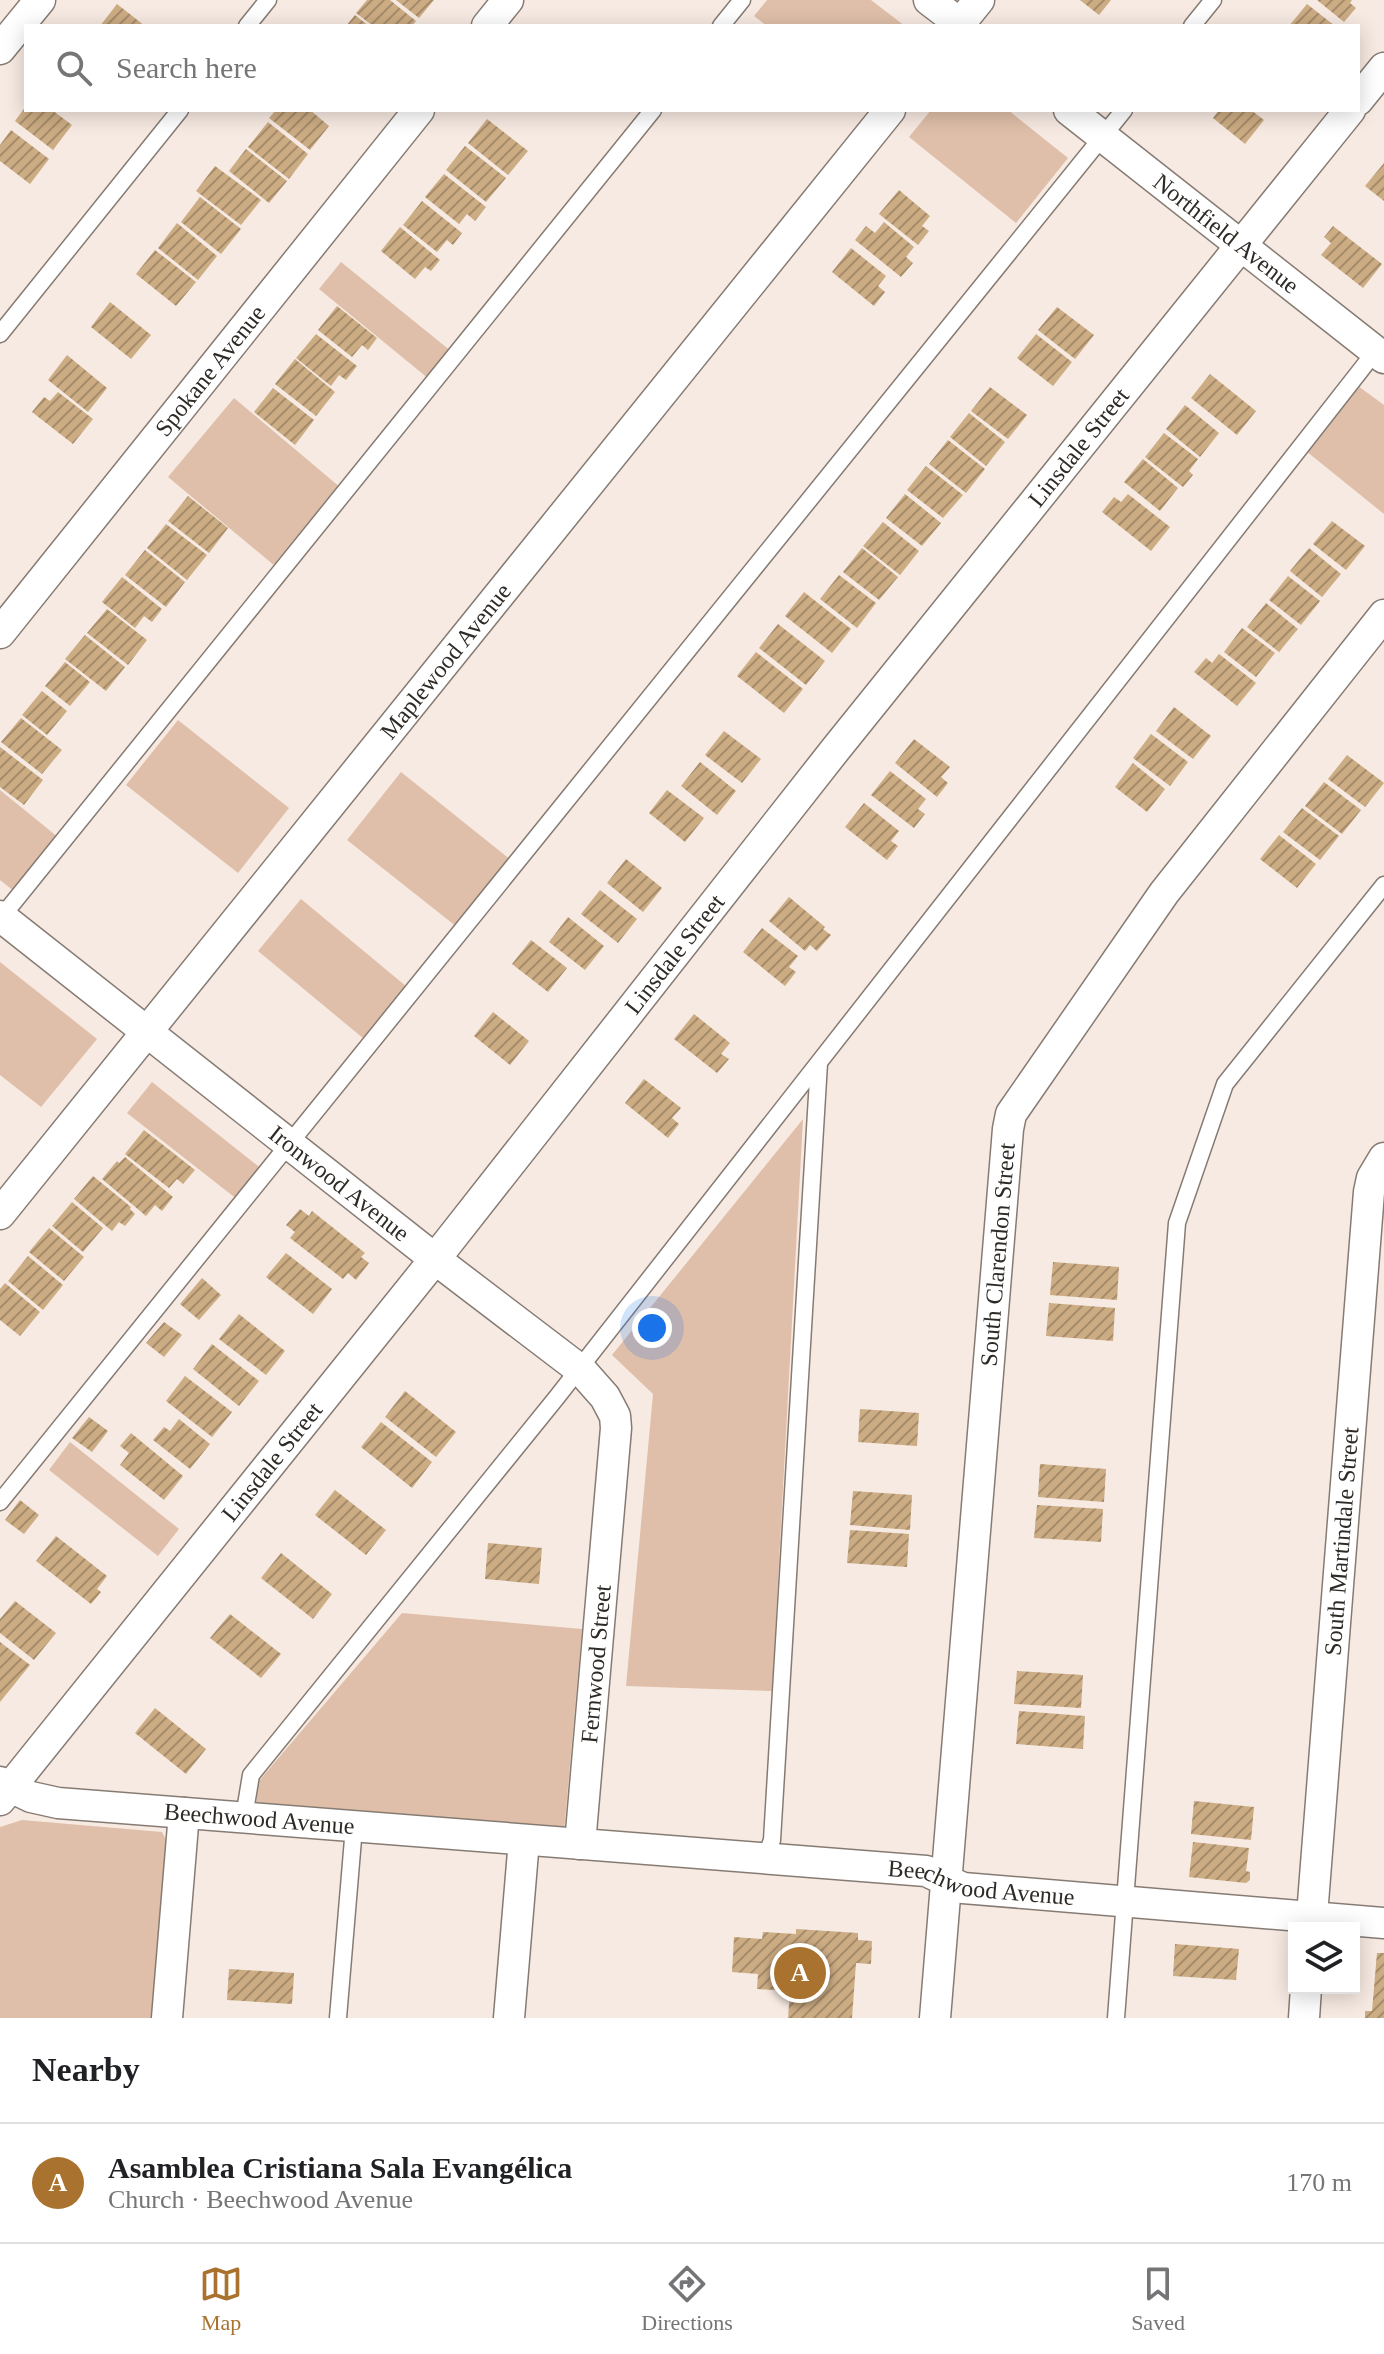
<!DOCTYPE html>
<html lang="en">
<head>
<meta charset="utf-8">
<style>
  body { margin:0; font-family:Georgia,serif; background:#f2f2f2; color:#202124 }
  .controls { position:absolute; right:24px; bottom:24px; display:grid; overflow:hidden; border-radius:0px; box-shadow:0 4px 20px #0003 }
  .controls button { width:72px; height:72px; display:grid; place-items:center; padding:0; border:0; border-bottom:2px solid #e0e0e0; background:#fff; color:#202124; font:40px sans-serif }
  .you { position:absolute; left:652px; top:1328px; width:28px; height:28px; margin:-20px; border:6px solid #fff; border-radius:50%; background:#1a73e8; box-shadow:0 0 0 12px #1a73e833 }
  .badge { display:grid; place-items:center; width:52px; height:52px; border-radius:50%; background:#a9722e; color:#fff; font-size:26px; font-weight:700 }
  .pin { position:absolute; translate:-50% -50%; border:4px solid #fff; box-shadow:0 2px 8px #0006 }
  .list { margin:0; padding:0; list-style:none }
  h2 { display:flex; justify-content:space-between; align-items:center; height:104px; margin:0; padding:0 32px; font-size:34px }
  h2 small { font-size:26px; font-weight:400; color:#757577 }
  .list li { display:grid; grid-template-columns:52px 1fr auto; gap:24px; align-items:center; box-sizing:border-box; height:120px; padding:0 32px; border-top:2px solid #e0e0e0 }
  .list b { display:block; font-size:30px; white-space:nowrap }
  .list p { margin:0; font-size:26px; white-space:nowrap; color:#757577 }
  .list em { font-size:26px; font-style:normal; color:#757577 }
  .icon { flex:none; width:44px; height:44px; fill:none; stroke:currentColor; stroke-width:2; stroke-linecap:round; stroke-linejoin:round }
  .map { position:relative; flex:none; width:1384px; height:2018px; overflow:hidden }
  .search { position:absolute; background:#fff; box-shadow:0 4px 20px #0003; left:24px; right:24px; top:24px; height:88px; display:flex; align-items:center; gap:20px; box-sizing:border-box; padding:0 28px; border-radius:0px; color:#757577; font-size:30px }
  .sheet { height:224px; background:#fff }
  nav { display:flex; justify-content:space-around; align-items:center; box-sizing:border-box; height:112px; border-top:2px solid #e0e0e0; background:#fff; font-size:22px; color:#757577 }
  nav a { display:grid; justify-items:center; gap:4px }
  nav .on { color:#a9722e }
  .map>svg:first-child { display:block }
</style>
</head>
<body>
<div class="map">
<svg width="1384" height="2018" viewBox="0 0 1384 2018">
  <defs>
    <pattern id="building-hatch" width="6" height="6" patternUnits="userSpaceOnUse" patternTransform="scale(2)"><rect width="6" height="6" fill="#ccac83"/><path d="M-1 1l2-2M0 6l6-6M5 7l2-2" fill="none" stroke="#a68c6b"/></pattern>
  </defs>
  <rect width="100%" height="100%" fill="#f7eae2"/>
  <g fill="#dfbfa9">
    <path d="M767,0H871L905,26H767L754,16Z"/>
    <path d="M931,110H1008L1068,158L1016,223L909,137Z"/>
    <path d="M341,262L452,352L429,379L319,289Z"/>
    <path d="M1358,386L1384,405V514L1306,451Z"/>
    <path d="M234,398L341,488L275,566L168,477Z"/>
    <path d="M178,720L289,808L238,873L126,785Z"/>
    <path d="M401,772L511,860L457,927L347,840Z"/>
    <path d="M0,790L59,838L15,892L0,880Z"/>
    <path d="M301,899L407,987L364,1039L258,951Z"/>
    <path d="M0,962L97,1039L41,1107L0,1075Z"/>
    <path d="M152,1082L263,1170L238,1200L127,1113Z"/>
    <path d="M803,1119L772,1691L626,1686L653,1394L612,1355Z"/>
    <path d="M70,1442L179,1529L158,1556L49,1470Z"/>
    <path d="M402,1613L582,1629L564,1832L256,1805L258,1782Z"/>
    <path d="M22,1820L162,1832L168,1844L154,2018H0V1827Z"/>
  </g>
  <g fill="url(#building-hatch)">
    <path d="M367,0H390L416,21L412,26H373L356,13Z"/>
    <path d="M396,0H434L419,18Z"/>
    <path d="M1080,0H1111L1099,15Z"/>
    <path d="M1317,0H1352L1350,3L1356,8L1344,22Z"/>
    <path d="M117,4L145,26H100Z"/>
    <path d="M1307,4L1335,26H1289Z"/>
    <path d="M355,15L369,26H346Z"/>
    <path d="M26,106V110H52L72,125L53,150L15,121Z"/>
    <path d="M276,110H310L329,126L310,150L269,118Z"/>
    <path d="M1219,110H1251L1264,120L1245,144L1213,118Z"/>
    <path d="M487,119L528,151L508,175L468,143Z"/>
    <path d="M268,122L308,154L289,179L248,147Z"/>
    <path d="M11,130L49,159L30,184L0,161V145Z"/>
    <path d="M465,146L506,178L486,202L446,170Z"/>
    <path d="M246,149L287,181L269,203L229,171Z"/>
    <path d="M1384,163V201L1365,186Z"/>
    <path d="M215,166L261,200L241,225L196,191Z"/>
    <path d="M444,174L486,207L475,221L467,214L459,224L425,197Z"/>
    <path d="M899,190L930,216L922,226L929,231L918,245L879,214Z"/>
    <path d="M200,197L241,229L221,254L181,222Z"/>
    <path d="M422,201L462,233L453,245L447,240L437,252L403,225Z"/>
    <path d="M884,222L914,247L906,257L913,263L901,277L855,240L866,226L875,233Z"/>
    <path d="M177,223L217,256L198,280L158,248Z"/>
    <path d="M1333,226L1382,264L1363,288L1321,255L1331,243L1324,237Z"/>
    <path d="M400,227L440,260L431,271L425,267L415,279L381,251Z"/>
    <path d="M851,248L886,276L878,286L885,292L874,306L832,272Z"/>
    <path d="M155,250L196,282L176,306L136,274Z"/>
    <path d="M110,302L151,335L131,359L91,327Z"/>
    <path d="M337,306L377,338L368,350L362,345L352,357L318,330Z"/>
    <path d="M1057,307L1094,335L1075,359L1038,330Z"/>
    <path d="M316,334L357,366L346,380L339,375L331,386L296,358Z"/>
    <path d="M1036,334L1072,362L1053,386L1017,358Z"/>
    <path d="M67,355L107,388L88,412L48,380Z"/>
    <path d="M295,359L335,392L316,416L275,384Z"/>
    <path d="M1210,374L1256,411L1237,435L1191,398Z"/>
    <path d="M990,387L1027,415L1008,439L971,411Z"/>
    <path d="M273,388L314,420L295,445L254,412Z"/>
    <path d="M58,392L93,419L73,444L32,412L44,397L50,401Z"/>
    <path d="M1185,405L1219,433L1200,457L1166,429Z"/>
    <path d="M969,413L1005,442L986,466L950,437Z"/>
    <path d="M1164,433L1198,459L1189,471L1193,475L1183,487L1145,457Z"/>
    <path d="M948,440L985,469L966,493L929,464Z"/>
    <path d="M1143,459L1178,488L1160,511L1124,482Z"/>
    <path d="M926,466L963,495L943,518L907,490Z"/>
    <path d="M905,494L941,523L922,546L886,518Z"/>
    <path d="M1128,494L1170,527L1151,551L1102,512L1114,497L1121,502Z"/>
    <path d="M188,496L228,528L209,553L168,521Z"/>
    <path d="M1332,521L1365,546L1346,570L1313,544Z"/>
    <path d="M883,522L919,551L900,575L863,546Z"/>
    <path d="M166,524L207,555L187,580L147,548Z"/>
    <path d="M862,548L898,577L879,600L843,572Z"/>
    <path d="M1309,548L1341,574L1322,597L1290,571Z"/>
    <path d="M145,550L185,582L166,607L125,575Z"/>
    <path d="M839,575L876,603L857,628L820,599Z"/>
    <path d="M1288,576L1320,601L1301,625L1269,600Z"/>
    <path d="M122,577L162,609L152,622L144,616L135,628L102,602Z"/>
    <path d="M804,592L851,629L832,653L785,616Z"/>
    <path d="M1266,603L1298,629L1279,652L1247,627Z"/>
    <path d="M107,609L147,640L128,665L87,633Z"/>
    <path d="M778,624L825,661L806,685L759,648Z"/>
    <path d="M1242,628L1275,653L1256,677L1224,652Z"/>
    <path d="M85,635L125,667L106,691L65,659Z"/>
    <path d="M756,652L803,689L784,713L737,676Z"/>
    <path d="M1219,654L1256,683L1237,706L1194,672L1206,658L1212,663Z"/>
    <path d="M65,662L90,682L70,706L45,686Z"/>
    <path d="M42,691L67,711L47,735L22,715Z"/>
    <path d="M1174,707L1211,736L1193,759L1156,731Z"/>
    <path d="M21,718L62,750L42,774L1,742Z"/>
    <path d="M724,731L761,759L742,783L705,755Z"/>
    <path d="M1151,734L1188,762L1170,786L1133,758Z"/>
    <path d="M914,739L950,767L941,777L948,783L937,797L895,763Z"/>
    <path d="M0,747L43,780L24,805L0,787Z"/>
    <path d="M1347,755L1384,783L1365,807L1328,779Z"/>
    <path d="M700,762L736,791L717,815L681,786Z"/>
    <path d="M1133,763L1165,789L1147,812L1115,787Z"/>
    <path d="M890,771L926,799L918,809L925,814L914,828L871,795Z"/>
    <path d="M1324,782L1361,810L1342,834L1305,806Z"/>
    <path d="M667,790L704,818L685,842L649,813Z"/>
    <path d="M864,803L899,831L891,841L898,846L887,860L845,827Z"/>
    <path d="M1302,808L1339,836L1320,860L1283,832Z"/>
    <path d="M1279,835L1316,864L1297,888L1260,859Z"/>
    <path d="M626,859L662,888L643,912L607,883Z"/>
    <path d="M600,890L637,919L618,943L581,914Z"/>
    <path d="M789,897L825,927L823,929L831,935L817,951L810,945L805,951L769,921Z"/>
    <path d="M568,917L604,946L585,970L549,942Z"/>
    <path d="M762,928L798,956L789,967L796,972L785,986L743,952Z"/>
    <path d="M531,940L567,968L548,992L512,964Z"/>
    <path d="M493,1012L529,1041L510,1065L474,1036Z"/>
    <path d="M694,1014L730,1043L721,1054L729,1059L717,1073L674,1039Z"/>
    <path d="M644,1079L681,1108L672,1118L679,1124L668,1138L625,1103Z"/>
    <path d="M144,1130L195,1170L183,1184L177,1179L169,1188L125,1154Z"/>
    <path d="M125,1157L173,1197L162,1211L155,1205L146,1216L102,1179L117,1161L119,1163Z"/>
    <path d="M93,1176L131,1207L130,1209L135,1214L125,1226L119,1222L112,1231L74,1199Z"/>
    <path d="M72,1202L103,1228L83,1252L52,1226Z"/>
    <path d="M300,1209L309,1216L312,1211L365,1253L361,1257L369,1263L356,1280L348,1273L343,1279L290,1238L295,1232L286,1225Z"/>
    <path d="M49,1228L84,1257L64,1281L29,1252Z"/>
    <path d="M286,1253L332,1289L313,1314L266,1277Z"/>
    <path d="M28,1256L63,1285L43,1310L8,1281Z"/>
    <path d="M1053,1262L1119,1267L1117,1300L1050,1295Z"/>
    <path d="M202,1278L221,1295L199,1320L180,1304Z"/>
    <path d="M5,1283L40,1312L20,1336L0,1320V1289Z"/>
    <path d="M1049,1303L1115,1308L1113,1341L1046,1336Z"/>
    <path d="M239,1314L285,1351L266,1375L219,1339Z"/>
    <path d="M164,1322L182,1335L164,1357L146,1343Z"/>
    <path d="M212,1344L259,1381L239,1406L193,1369Z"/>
    <path d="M185,1376L232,1412L212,1437L166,1401Z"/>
    <path d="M405,1391L456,1432L436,1457L385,1417Z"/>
    <path d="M860,1409L919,1413L917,1446L858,1442Z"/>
    <path d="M89,1417L108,1431L92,1452L72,1438Z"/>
    <path d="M179,1419L210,1444L190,1469L153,1440L164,1427L170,1431Z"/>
    <path d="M381,1422L432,1462L412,1488L361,1447Z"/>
    <path d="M131,1433L183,1476L164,1500L120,1465L129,1453L120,1446Z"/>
    <path d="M1040,1464L1106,1469L1104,1502L1038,1497Z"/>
    <path d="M335,1490L386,1530L366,1555L315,1515Z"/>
    <path d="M853,1491L912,1495L910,1530L850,1525Z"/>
    <path d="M20,1500L39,1515L24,1534L5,1520Z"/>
    <path d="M1037,1505L1103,1509L1101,1542L1034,1538Z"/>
    <path d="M850,1530L909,1534L907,1567L847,1563Z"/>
    <path d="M56,1536L107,1576L97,1589L101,1592L91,1604L36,1561Z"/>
    <path d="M488,1543L542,1548L539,1584L485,1579Z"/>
    <path d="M281,1553L332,1594L313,1619L261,1578Z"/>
    <path d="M15,1601L56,1633L34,1660L0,1633V1619Z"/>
    <path d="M230,1614L281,1654L261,1678L210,1638Z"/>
    <path d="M0,1642L30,1665L0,1702Z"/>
    <path d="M1017,1671L1083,1675L1081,1708L1014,1704Z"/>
    <path d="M155,1708L206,1749L186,1774L135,1733Z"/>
    <path d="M1019,1711L1085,1716L1083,1749L1016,1744Z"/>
    <path d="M1194,1801L1254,1807L1251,1840L1191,1834Z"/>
    <path d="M1193,1842L1249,1848L1246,1871L1250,1872V1880L1246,1883L1189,1877Z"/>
    <path d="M796,1929L858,1933V1940L872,1941L871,1964L856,1963L852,2018H788L790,1991L757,1989L758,1974L732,1972L734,1937L762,1939L763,1932L796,1934Z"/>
    <path d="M1175,1944L1239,1949L1236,1980L1173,1976Z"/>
    <path d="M1377,1953H1384V2018H1365V2011H1372Z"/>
    <path d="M229,1969L294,1973L292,2004L227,2000Z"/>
  </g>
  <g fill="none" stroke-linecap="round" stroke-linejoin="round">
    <defs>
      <g id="service">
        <path d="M247,26L268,0"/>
        <path d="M721,26L742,0"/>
        <path d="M1192,26L1213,0"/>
        <path d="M0,334L180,110"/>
        <path d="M0,919L653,110"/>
        <path d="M0,1502L1124,110"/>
        <path d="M244,1817L251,1775L557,1397L1378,348"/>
        <path d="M765,1859L772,1840L819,1063"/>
        <path d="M338,2018L354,1827"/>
        <path d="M1116,2018L1177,1223L1225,1084L1384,885"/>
      </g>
      <g id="minor">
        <path d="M929,0L963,26"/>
        <path d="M487,26L508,0"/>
        <path d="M958,26L979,0"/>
        <path d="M0,49L40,0"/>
        <path d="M1358,100L1384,68"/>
        <path id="s1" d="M1069,110L1384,358"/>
        <path id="s2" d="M0,633L419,110"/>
        <path id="s3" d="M0,916L435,1259L582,1371L605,1397L615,1416L616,1428L580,1844"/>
        <path id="s4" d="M0,1214L890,110"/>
        <path id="s5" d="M0,1782L31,1797L58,1803L926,1871L963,1888L1384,1923"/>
        <path id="s6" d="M0,1800L435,1259L835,750L1350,110"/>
        <path id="s7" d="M1311,1928L1369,1192L1372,1178L1384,1158"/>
        <path d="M167,2018L184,1813"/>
        <path d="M509,2018L524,1840"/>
        <path id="s8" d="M935,2018L1008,1129L1011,1114L1164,893L1384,615"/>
        <path d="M1304,2018L1306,1988"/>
      </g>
    </defs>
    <use href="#service" stroke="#867b73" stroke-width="19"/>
    <use href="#minor" stroke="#867b73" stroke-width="33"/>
    <use href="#service" stroke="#fff" stroke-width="16"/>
    <use href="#minor" stroke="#fff" stroke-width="30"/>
  </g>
  <g text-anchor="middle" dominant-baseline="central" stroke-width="6" stroke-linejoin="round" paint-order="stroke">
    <g font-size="24" fill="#2e2a26" stroke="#fff">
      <text stroke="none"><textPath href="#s1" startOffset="200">Northfield Avenue</textPath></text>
      <text stroke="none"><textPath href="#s2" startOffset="336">Spokane Avenue</textPath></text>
      <text stroke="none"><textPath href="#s6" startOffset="1730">Linsdale Street</textPath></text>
      <text stroke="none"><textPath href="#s4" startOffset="710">Maplewood Avenue</textPath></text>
      <text stroke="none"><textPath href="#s6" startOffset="1082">Linsdale Street</textPath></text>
      <text stroke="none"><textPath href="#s3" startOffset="432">Ironwood Avenue</textPath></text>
      <text stroke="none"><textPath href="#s8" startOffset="766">South Clarendon Street</textPath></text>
      <text stroke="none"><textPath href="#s6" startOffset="434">Linsdale Street</textPath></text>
      <text stroke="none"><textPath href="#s7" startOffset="388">South Martindale Street</textPath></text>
      <text transform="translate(596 1664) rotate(-85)">Fernwood Street</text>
      <text stroke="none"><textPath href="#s5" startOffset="264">Beechwood Avenue</textPath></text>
      <text stroke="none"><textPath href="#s5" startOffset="990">Beechwood Avenue</textPath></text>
    </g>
  </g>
</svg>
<div class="controls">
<button><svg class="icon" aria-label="layers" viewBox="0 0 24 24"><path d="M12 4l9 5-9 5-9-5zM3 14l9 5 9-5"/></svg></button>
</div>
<div class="you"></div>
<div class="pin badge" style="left:800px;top:1973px">A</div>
<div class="search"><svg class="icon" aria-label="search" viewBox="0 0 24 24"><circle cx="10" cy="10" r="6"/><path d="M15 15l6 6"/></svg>Search here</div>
</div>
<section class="sheet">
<h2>Nearby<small></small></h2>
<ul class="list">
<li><span class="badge">A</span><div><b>Asamblea Cristiana Sala Evangélica</b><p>Church · Beechwood Avenue</p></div><em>170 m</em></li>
</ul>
</section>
<nav>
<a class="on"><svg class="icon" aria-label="map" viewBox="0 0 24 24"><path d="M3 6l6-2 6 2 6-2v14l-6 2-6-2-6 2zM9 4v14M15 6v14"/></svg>Map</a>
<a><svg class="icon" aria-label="directions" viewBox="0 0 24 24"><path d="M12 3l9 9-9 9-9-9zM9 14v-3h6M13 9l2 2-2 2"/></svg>Directions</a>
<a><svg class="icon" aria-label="saved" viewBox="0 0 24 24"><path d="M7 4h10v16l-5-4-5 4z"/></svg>Saved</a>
</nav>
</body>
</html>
